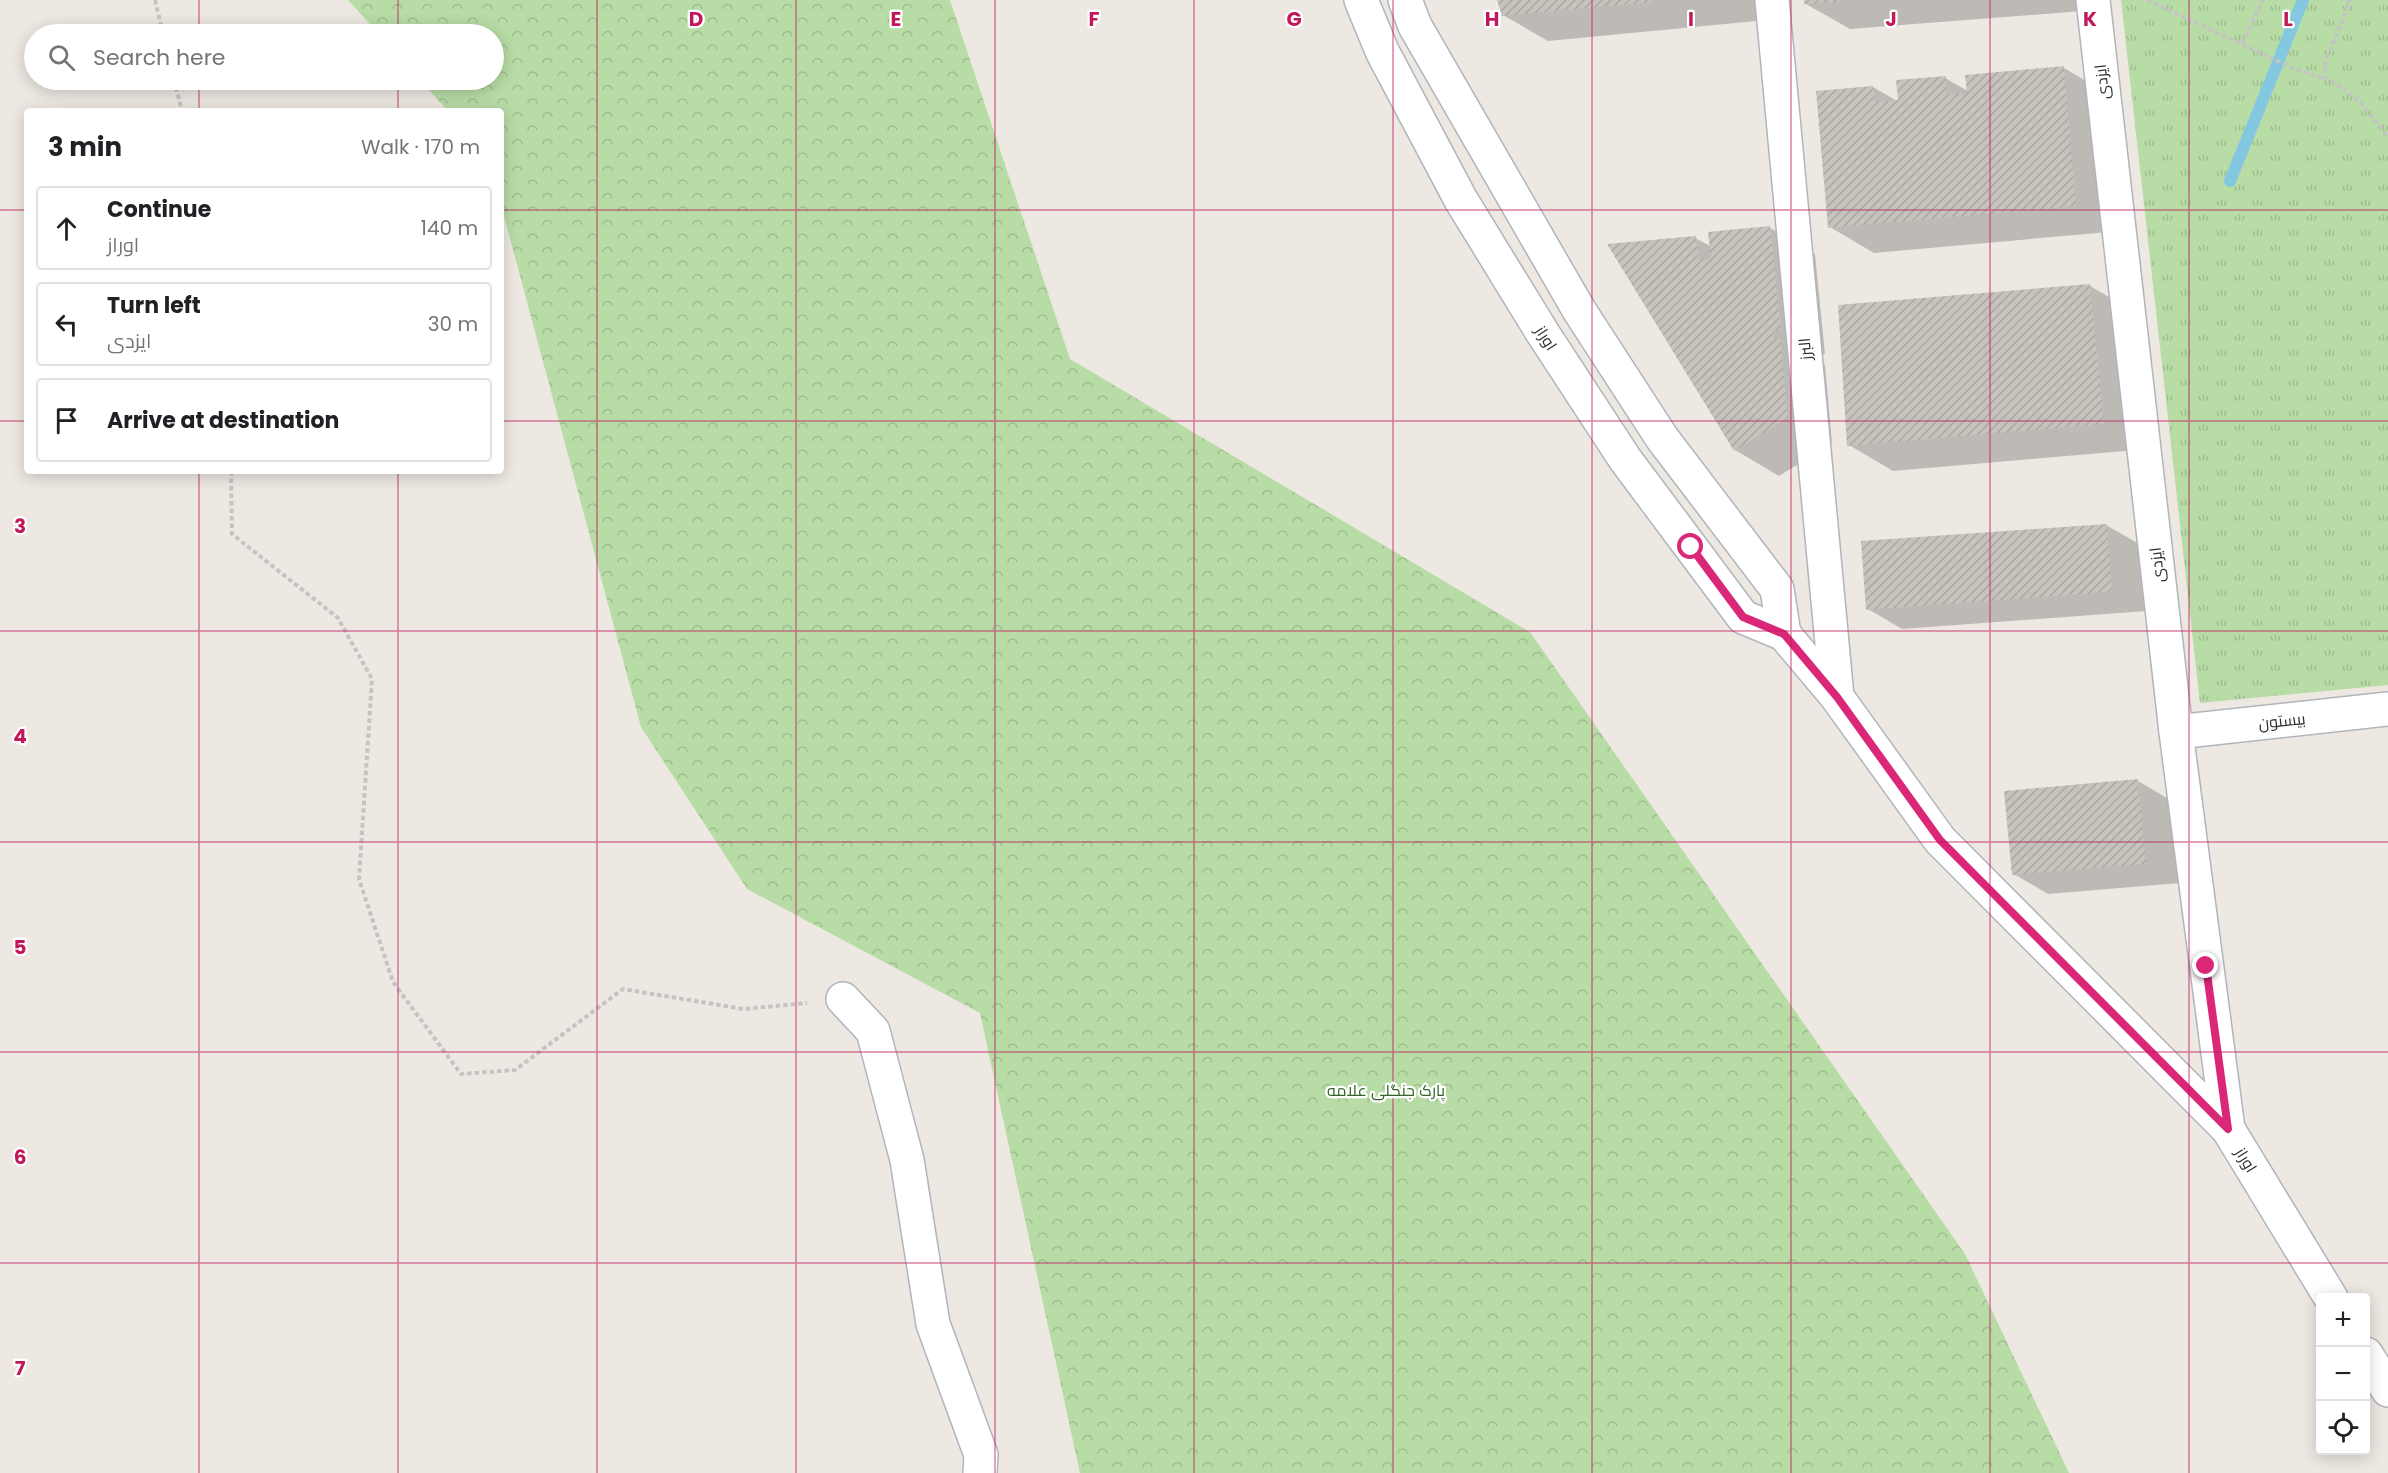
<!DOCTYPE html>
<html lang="en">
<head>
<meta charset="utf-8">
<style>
  body { margin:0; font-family:Poppins,Cairo,sans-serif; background:#f2f2f2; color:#202124 }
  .controls { position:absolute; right:18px; bottom:18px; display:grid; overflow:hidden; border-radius:6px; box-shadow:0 3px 15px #0003 }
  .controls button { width:54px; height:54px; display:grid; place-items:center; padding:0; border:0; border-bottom:2px solid #e0e0e0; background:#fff; color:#202124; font:30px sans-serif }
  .stop { position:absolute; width:18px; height:18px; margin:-14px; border:4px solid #db2777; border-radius:50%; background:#fff }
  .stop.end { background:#db2777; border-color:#fff; box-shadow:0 2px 6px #0008 }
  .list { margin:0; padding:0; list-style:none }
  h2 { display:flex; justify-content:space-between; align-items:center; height:78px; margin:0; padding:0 24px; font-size:26px }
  h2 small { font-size:20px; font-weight:400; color:#757577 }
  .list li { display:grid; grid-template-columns:39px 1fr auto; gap:18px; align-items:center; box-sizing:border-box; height:84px; margin:0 12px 12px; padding:0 12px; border:2px solid #e0e0e0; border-radius:6px }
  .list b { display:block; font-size:22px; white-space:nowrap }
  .list p { margin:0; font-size:20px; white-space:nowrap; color:#757577 }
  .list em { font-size:20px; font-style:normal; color:#757577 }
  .icon { flex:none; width:33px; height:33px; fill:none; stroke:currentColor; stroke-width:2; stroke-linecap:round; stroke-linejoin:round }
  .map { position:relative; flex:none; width:2388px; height:1473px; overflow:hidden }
  .search { position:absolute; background:#fff; box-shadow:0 3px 15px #0003; left:24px; top:24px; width:480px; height:66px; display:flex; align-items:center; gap:15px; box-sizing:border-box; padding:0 21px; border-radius:33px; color:#757577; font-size:22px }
  .panel { position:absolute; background:#fff; box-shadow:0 3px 15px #0003; left:24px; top:108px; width:480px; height:366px; border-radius:6px }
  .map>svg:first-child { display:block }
</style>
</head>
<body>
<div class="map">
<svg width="2388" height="1473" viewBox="0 0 2388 1473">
  <defs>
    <pattern id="grass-tufts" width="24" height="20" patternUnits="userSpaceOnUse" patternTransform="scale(1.5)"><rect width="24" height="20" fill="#b8dca6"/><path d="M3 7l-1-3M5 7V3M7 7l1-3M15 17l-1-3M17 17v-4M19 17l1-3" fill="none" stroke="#9ebd8f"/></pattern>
    <pattern id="forest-crowns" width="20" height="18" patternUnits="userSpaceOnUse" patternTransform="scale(1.5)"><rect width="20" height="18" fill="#b8dca6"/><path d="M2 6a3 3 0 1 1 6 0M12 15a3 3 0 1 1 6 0" fill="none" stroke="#9ebd8f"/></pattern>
    <pattern id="building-hatch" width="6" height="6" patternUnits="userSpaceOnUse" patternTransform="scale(1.5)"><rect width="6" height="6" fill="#c6c3bd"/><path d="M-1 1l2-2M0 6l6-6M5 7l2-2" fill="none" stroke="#aaa8a3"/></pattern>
  </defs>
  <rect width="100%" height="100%" fill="#ede8e2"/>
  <path fill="url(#grass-tufts)" d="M2121,0H2388V685L2200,703Z"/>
  <path fill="url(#forest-crowns)" d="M348,0H950L1070,359L1530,632L1965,1254L2069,1473H1080L980,1013L747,889L641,727L501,205V111H448L420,80H494V34H379Z"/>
  <g fill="#0003">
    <path d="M1499,0H1786L1787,18L1548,41L1503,15Z"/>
    <path d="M1805,0H2094L2095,10L1850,29L1806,4Z"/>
    <path d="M2064,68L2108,94L2120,231L1874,253L1830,227L1873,87L1897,101L1945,78L1968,91Z"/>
    <path d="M1770,228L1815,254L1825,354L1818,355V361L1825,365L1832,443L1779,476L1735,450L1609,245L1695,238L1712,247Z"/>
    <path d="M2090,286L2135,312L2148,449L1893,471L1849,445Z"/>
    <path d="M2106,525L2141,545L2146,611L1902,629L1868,609Z"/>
    <path d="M2138,781L2172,801L2180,883L2048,894L2014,874Z"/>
  </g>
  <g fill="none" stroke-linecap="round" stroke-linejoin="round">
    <path stroke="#83c7e1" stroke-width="12" d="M2230,181L2303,0"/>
  </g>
  <g fill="url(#building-hatch)">
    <path d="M1497,0H1651V2L1502,16Z"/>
    <path d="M1804,0H1840V2L1804,4Z"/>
    <path d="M2064,66L2076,206L1828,228L1816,91L1873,86L1875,102L1898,100L1896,80L1946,76L1947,94L1967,93L1965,75Z"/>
    <path d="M1770,226L1781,329L1773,330L1774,338H1780L1788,418L1734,451L1607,244L1696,236L1698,259L1711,258L1708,232Z"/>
    <path d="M2090,284L2104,424L1847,446L1838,305Z"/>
    <path d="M2107,524L2112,592L1866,610L1861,541Z"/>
    <path d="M2138,779L2146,864L2012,875L2004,791Z"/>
  </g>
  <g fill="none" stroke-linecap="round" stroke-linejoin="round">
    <defs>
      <g id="street">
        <path d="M1361,0L1382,51L1461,200L1542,332L1625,459L1743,617L1784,634L1837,697L1940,840L2228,1129L2331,1298"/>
        <path d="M1405,0L1415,26L1579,310L1662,438L1777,589L1784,634"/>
        <path d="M1772,0L1837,697"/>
        <path d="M2093,0L2176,732L2228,1129"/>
        <path d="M2176,732L2388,709"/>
        <path d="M843,999L873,1031L907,1160L933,1324L981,1455L980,1473"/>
        <path d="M2366,1354L2388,1390"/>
      </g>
    </defs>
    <use href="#street" stroke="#b2b4bc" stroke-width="36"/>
    <g stroke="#c4c4c4" stroke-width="4" stroke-dasharray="4.5 3" stroke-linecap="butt">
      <path d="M155,0L163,34"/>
      <path d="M2147,0L2295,69L2326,79"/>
      <path d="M2347,0L2350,2L2325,62L2326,79C2357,93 2368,111 2388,137"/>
      <path d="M2242,43L2263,0"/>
      <path d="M174,80L182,111"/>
      <path d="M231,471L232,534L338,618L372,679L359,879L393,982L461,1074L515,1070L623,989L743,1009L807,1003"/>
    </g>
    <use href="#street" stroke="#fff" stroke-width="33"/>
  </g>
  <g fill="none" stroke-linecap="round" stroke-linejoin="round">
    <path stroke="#db2777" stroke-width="8" d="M1691,547L1743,617L1784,634L1837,697L1940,840L2228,1129L2206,966"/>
  </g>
  <path fill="none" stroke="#c2185b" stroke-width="1.5" stroke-opacity="0.55" d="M199,0V34M398,0V34M597,0V1473M796,0V1473M995,0V1473M1194,0V1473M1393,0V1473M1592,0V1473M1791,0V1473M1990,0V1473M2189,0V1473M199,80V111M398,80V111M0,210H27M501,210H2388M0,421H27M501,421H2388M199,471V1473M398,471V1473M0,631H2388M0,842H2388M0,1052H2388M0,1263H2388"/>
  <g text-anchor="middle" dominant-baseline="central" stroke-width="4.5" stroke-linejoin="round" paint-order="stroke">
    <g font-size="16" fill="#2e2e2e" stroke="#fff">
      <text transform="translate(2102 82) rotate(-96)">ایزدی</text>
      <text transform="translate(1546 338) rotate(57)">اوراز</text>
      <text transform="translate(1805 349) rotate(-95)">البرز</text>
      <text transform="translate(2157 565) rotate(-96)">ایزدی</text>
      <text transform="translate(2282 721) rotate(-6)">بیستون</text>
      <text transform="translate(2246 1160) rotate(58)">اوراز</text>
    </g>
    <g font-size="16" fill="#316325" stroke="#fff">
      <text x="1386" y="1090">پارک جنگلی علامه</text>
    </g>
  </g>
  <g font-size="20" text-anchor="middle" font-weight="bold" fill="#c2185b" stroke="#fff" stroke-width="4.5" stroke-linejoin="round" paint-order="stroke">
    <text x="696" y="26">D</text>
    <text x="896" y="26">E</text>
    <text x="1094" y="26">F</text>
    <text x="1294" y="26">G</text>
    <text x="1492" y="26">H</text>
    <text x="1691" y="26">I</text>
    <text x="1891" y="26">J</text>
    <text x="2090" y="26">K</text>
    <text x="2288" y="26">L</text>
    <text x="20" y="533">3</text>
    <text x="20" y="743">4</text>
    <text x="20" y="954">5</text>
    <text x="20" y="1164">6</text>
    <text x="20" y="1375">7</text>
  </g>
</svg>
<div class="controls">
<button>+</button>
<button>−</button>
<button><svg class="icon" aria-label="locate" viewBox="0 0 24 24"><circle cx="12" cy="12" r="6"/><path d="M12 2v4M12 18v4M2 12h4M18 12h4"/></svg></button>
</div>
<div class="stop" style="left:1691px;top:547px"></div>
<div class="stop end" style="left:2206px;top:966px"></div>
<div class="search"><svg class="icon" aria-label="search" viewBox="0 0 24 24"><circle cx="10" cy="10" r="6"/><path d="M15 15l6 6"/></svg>Search here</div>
<section class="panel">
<h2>3 min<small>Walk · 170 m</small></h2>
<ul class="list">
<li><svg class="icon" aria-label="ahead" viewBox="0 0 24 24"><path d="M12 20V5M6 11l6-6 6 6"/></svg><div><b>Continue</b><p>اوراز</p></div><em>140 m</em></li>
<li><svg class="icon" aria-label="left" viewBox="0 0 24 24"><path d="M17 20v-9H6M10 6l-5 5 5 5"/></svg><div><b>Turn left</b><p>ایزدی</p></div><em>30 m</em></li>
<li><svg class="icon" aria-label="arrive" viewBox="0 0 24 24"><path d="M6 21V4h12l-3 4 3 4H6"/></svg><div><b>Arrive at destination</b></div></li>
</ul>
</section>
</div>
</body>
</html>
